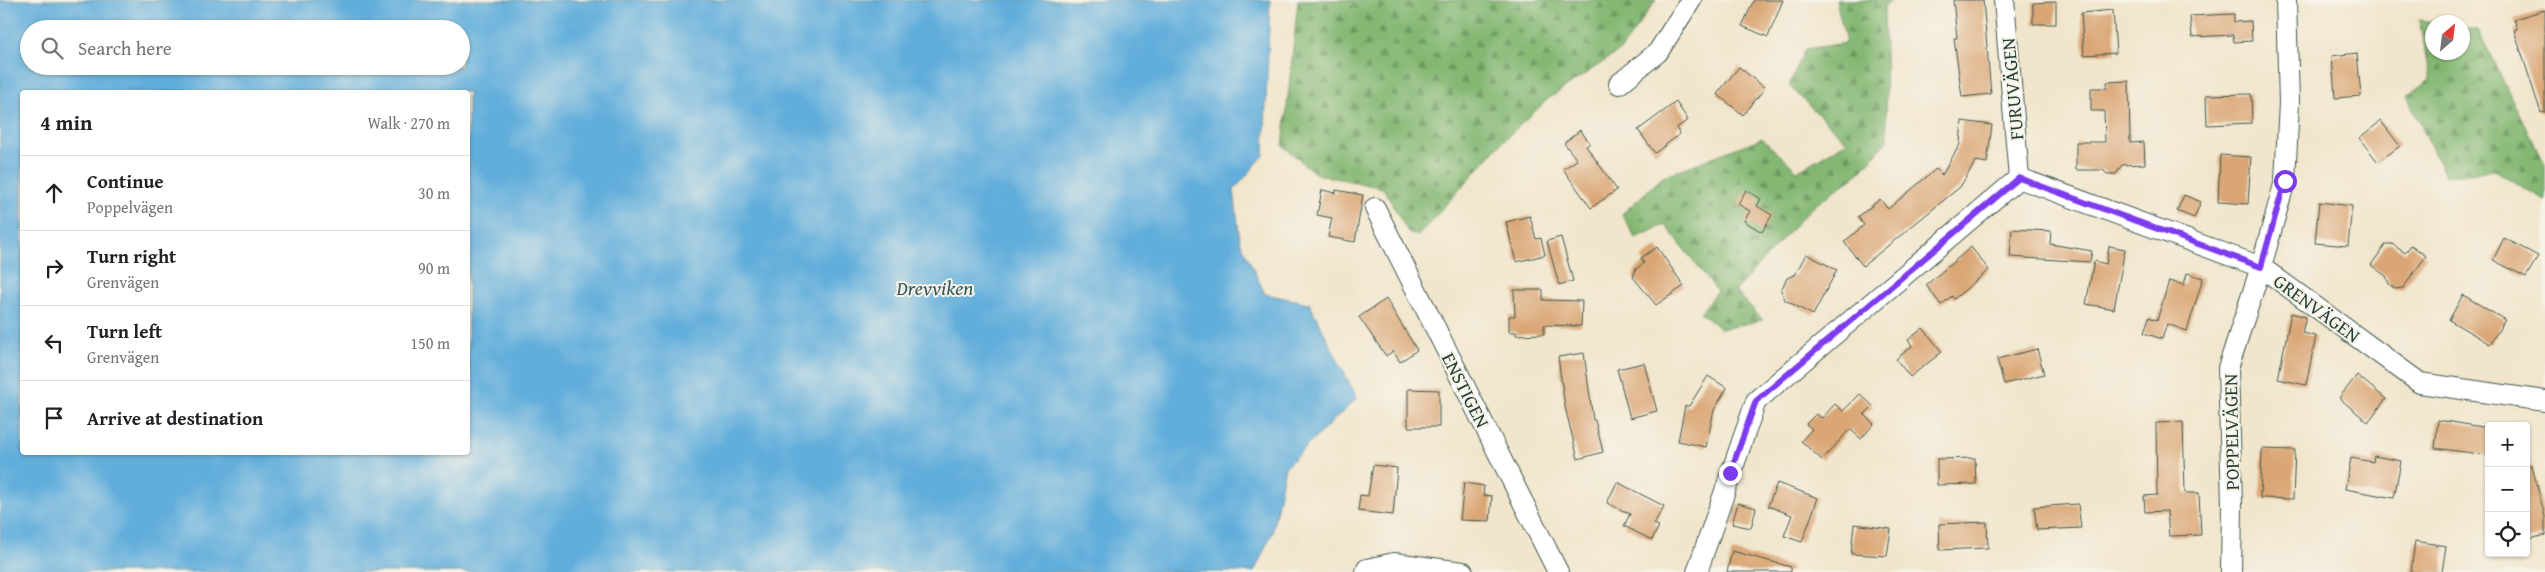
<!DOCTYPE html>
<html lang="en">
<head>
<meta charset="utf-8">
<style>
  body { margin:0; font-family:"Gentium Book Plus",serif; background:#f2f2f2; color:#202124 }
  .controls { position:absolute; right:15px; bottom:15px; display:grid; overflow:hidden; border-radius:5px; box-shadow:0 1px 4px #0004 }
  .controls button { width:45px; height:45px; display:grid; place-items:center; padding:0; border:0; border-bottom:1px solid #e0e0e0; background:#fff; color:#202124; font:25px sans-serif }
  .compass { position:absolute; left:2425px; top:15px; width:45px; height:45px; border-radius:50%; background:#fff; box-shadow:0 1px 4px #0004; rotate:28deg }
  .stop { position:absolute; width:15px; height:15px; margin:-11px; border:4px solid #7c3aed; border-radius:50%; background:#fff }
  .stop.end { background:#7c3aed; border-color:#fff; box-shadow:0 1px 5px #0008 }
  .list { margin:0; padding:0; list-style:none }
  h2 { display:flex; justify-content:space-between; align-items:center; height:65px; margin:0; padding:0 20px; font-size:21px }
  h2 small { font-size:16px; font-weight:400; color:#757577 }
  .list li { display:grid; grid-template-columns:32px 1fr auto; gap:15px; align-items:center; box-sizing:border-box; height:75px; padding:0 20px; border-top:1px solid #e0e0e0 }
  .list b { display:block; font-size:19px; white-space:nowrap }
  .list p { margin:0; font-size:16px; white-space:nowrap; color:#757577 }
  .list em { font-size:16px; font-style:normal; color:#757577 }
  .icon { flex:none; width:28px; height:28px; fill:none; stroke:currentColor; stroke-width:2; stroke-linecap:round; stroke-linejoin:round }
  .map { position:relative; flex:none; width:2545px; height:572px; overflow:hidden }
  .search { position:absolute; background:#fff; box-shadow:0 1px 4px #0004; left:20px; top:20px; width:450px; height:55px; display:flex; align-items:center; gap:12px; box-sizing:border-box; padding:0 18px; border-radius:28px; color:#757577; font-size:19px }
  .panel { position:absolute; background:#fff; box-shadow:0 1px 4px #0004; left:20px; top:90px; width:450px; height:365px; border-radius:5px }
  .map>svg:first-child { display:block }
</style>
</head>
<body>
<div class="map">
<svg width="2545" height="572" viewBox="0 0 2545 572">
  <defs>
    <pattern id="forest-firs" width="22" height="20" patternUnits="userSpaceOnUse" patternTransform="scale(1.25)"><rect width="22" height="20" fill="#83b772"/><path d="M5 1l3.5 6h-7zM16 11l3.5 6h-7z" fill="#6b965e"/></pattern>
  </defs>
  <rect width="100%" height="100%" fill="#f7f3e8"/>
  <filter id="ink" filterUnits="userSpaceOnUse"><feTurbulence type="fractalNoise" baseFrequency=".02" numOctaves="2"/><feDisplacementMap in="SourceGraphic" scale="10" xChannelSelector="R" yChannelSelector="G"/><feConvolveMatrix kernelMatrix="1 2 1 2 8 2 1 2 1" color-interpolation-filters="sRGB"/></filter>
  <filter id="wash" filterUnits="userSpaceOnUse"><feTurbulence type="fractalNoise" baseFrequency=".0096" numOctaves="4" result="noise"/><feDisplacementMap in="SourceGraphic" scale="20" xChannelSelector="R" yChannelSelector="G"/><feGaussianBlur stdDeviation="1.12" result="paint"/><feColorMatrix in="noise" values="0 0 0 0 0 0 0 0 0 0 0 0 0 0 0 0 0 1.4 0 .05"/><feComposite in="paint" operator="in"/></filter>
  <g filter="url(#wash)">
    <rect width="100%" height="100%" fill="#f1e5cb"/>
    <g fill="url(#forest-firs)" stroke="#517a53">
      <path d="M1298,0H1656L1621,50L1548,99L1503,141L1418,236L1408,232L1383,188L1316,174L1283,146Z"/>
      <path d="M1836,0H1891L1884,6L1887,141L1860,172L1810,209L1735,291L1763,320L1721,329L1700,313L1717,291L1665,225L1635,238L1622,214L1664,176L1762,138L1797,171L1847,142L1789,86L1805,49L1846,43Z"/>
      <path d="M2419,20L2435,22H2432V52H2462L2463,27L2478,30L2545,166V201L2495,170L2445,176L2407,96L2430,80Z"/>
    </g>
    <path fill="#62aedb" stroke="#407688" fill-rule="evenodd" d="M0,0H1270L1264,155L1234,190L1240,241L1265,294L1309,303L1357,398L1285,467L1272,533L1254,572H0ZM29,29H461V66H29ZM22,92H468V452H22Z"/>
    <g id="blocks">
      <g fill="#daa675">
        <path d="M1754,0H1783L1768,37L1742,26Z"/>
        <path d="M1953,0H1983L1991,94L1962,97L1954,38H1957Z"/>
        <path d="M2056,2V24H2033V3Z"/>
        <path d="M2113,10L2116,53L2084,55L2081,13Z"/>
        <path d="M2545,10V112L2541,113L2514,30L2517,29L2514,19Z"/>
        <path d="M2234,14V22L2251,21L2252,41L2234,42L2233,35L2192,37L2190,16Z"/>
        <path d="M2357,53L2361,96L2335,98L2332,56Z"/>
        <path d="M1739,67L1765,88L1743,115L1717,94Z"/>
        <path d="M2129,81L2130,143L2144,142L2145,164L2122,165L2116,174H2107L2103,170H2076V142H2105L2104,111H2091V88H2107V82Z"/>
        <path d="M2251,94L2252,123L2207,125L2206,95Z"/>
        <path d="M1676,102L1688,120L1676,128L1680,134L1655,153L1638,130Z"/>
        <path d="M1962,121L1992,125L1987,163L1976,161L1960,187L1863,266L1844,242L1864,225L1858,217L1880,199L1888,209L1936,169L1942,175L1960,144Z"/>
        <path d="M2381,121L2400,146L2378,162L2359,138Z"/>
        <path d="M1580,130L1590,143L1586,146L1617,190L1591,208L1563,169L1577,160L1564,143Z"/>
        <path d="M2220,155L2251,157L2248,204L2218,202Z"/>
        <path d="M1322,190L1336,193V190L1363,195L1355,242L1328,237L1332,218L1317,215Z"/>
        <path d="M1746,190L1761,199L1757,206L1772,215L1762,232L1744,221L1750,211L1738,204Z"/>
        <path d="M2184,195L2201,202L2194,218L2177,211Z"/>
        <path d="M2319,202L2352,206L2348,246L2315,243Z"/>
        <path d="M1530,216L1536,239L1541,238L1545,255L1516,262L1506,222Z"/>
        <path d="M2012,229L2051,231L2050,244L2092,251L2090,262L2010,257Z"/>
        <path d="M1561,237L1573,281L1559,285L1547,241Z"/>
        <path d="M2504,238L2538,256L2526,277L2493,260Z"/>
        <path d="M2386,244H2392L2405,253L2411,245L2426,256L2403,288L2395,289L2389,284L2386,276L2371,265Z"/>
        <path d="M2109,246L2125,249L2114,309L2086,304L2094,261L2106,264Z"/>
        <path d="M1657,247L1684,286L1656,305L1633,277L1636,269L1644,263L1641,258Z"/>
        <path d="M1971,247L1989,270L1954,299L1952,296L1941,305L1926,285Z"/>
        <path d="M1806,254L1837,270L1813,315L1785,300L1781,290L1787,278L1795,275Z"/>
        <path d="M2187,273L2203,278L2187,331L2167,324L2162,339L2144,333L2149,317L2157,320L2169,281L2184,285Z"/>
        <path d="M1514,290H1543V300L1582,301L1581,326L1544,325V334L1516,335V332H1509V316H1515Z"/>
        <path d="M2463,295L2505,320L2490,344L2449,320Z"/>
        <path d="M1386,299L1417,350L1400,362L1393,351L1386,356L1359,317Z"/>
        <path d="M2291,313L2306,317L2302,333L2316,336L2306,385L2278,379Z"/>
        <path d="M1923,328L1942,352L1910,377L1896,359L1912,346L1908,340Z"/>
        <path d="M2037,349L2044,374L2004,384L1997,359Z"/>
        <path d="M1584,353L1593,420H1595L1603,452L1578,459L1565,407L1558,357Z"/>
        <path d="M1644,363L1657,411L1630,418L1617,369Z"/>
        <path d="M2357,375L2386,399L2368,422L2339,398Z"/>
        <path d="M1708,376L1727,388L1714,410L1706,447L1678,441L1685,406H1689Z"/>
        <path d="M1408,389L1439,390V427H1408Z"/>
        <path d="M1860,394L1873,406L1864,415L1874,424L1861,439L1850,429L1822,460L1801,441L1812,429L1806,424L1816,414L1822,418L1835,404L1843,411Z"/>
        <path d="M2438,420L2489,428L2487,455L2435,448Z"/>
        <path d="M2183,422L2185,493H2199L2201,535L2169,536L2167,511L2145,512L2144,496L2157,495L2156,423Z"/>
        <path d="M2262,449L2295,450L2293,499L2260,498Z"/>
        <path d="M2374,456L2401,461L2394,498L2345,489L2351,458L2373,462Z"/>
        <path d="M1975,458L1976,484L1937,485V459Z"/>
        <path d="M1373,465L1397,468L1393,515L1358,511L1360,495L1368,496Z"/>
        <path d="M2532,465L2545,517V535L2526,540V466Z"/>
        <path d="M1617,482L1664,506L1654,524L1659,526L1652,540L1624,526L1630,514L1607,503Z"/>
        <path d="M1464,483L1484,486L1483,495L1492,496L1490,521L1460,520Z"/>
        <path d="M1777,483L1818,498L1802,542L1784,536L1792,515L1768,506Z"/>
        <path d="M1738,503L1756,508L1751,528L1732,524Z"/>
        <path d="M2078,504L2081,528L2037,530L2034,507Z"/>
        <path d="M1987,522L1988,548L1940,550L1939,524Z"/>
        <path d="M1854,524L1891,529L1887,556L1851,554Z"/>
        <path d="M2415,541L2446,546L2442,572H2411Z"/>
        <path d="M1732,551L1791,567V572H1727Z"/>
      </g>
    </g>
  </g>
  <g filter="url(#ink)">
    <use href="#blocks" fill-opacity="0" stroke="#3e564b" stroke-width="1"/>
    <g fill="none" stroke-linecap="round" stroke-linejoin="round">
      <defs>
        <g id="street">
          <path d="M2004,0L2019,178"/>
          <path d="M1619,84L1658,52L1691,0"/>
          <path d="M1375,208L1558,572"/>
          <path d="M1366,572L1367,569L1394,563L1463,572"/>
          <path d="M1697,572L1756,401L2019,178L2261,267L2420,383L2545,401"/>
          <path d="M2231,572L2232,504L2228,368L2261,267L2285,181L2289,103L2286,0"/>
        </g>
      </defs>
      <use href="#street" stroke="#3e564b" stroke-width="22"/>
      <use href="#street" stroke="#fff" stroke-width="20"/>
    </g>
  </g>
  <g fill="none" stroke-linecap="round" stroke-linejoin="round" filter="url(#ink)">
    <path stroke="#7c3aed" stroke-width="6" d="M1730,473L1756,401L2019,178L2261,267L2285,181"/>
  </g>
  <g text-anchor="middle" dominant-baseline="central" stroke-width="4" stroke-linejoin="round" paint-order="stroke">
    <g font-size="19" fill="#1f3d34" stroke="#f7f3e8">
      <text transform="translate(2012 89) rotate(-95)">FURUVÄGEN</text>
      <text transform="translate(2317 308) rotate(36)">GRENVÄGEN</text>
      <text transform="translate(1466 390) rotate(63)">ENSTIGEN</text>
      <text transform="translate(2231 432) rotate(-91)">POPPELVÄGEN</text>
    </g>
    <g font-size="20" font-style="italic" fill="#30595e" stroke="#f7f3e8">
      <text x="935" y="287">Drevviken</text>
    </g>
  </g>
</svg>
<div class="controls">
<button>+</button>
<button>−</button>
<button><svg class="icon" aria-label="locate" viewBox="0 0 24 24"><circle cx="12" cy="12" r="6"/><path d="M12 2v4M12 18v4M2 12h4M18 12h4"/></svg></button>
</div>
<svg class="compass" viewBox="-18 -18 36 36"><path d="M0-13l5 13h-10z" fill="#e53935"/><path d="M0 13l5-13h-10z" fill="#757577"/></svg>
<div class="stop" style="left:2285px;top:181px"></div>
<div class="stop end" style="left:1730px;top:473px"></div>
<div class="search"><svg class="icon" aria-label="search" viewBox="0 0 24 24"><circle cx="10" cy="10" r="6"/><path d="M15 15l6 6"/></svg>Search here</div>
<section class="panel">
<h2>4 min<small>Walk · 270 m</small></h2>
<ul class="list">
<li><svg class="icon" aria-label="ahead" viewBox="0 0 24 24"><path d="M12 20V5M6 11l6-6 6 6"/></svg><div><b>Continue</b><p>Poppelvägen</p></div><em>30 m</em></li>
<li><svg class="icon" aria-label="right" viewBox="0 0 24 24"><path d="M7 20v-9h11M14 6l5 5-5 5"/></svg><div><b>Turn right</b><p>Grenvägen</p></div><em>90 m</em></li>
<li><svg class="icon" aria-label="left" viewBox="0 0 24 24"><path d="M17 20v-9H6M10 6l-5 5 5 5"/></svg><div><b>Turn left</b><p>Grenvägen</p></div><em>150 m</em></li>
<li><svg class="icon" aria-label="arrive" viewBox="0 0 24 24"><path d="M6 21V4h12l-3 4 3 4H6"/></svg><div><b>Arrive at destination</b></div></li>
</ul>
</section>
</div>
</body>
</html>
